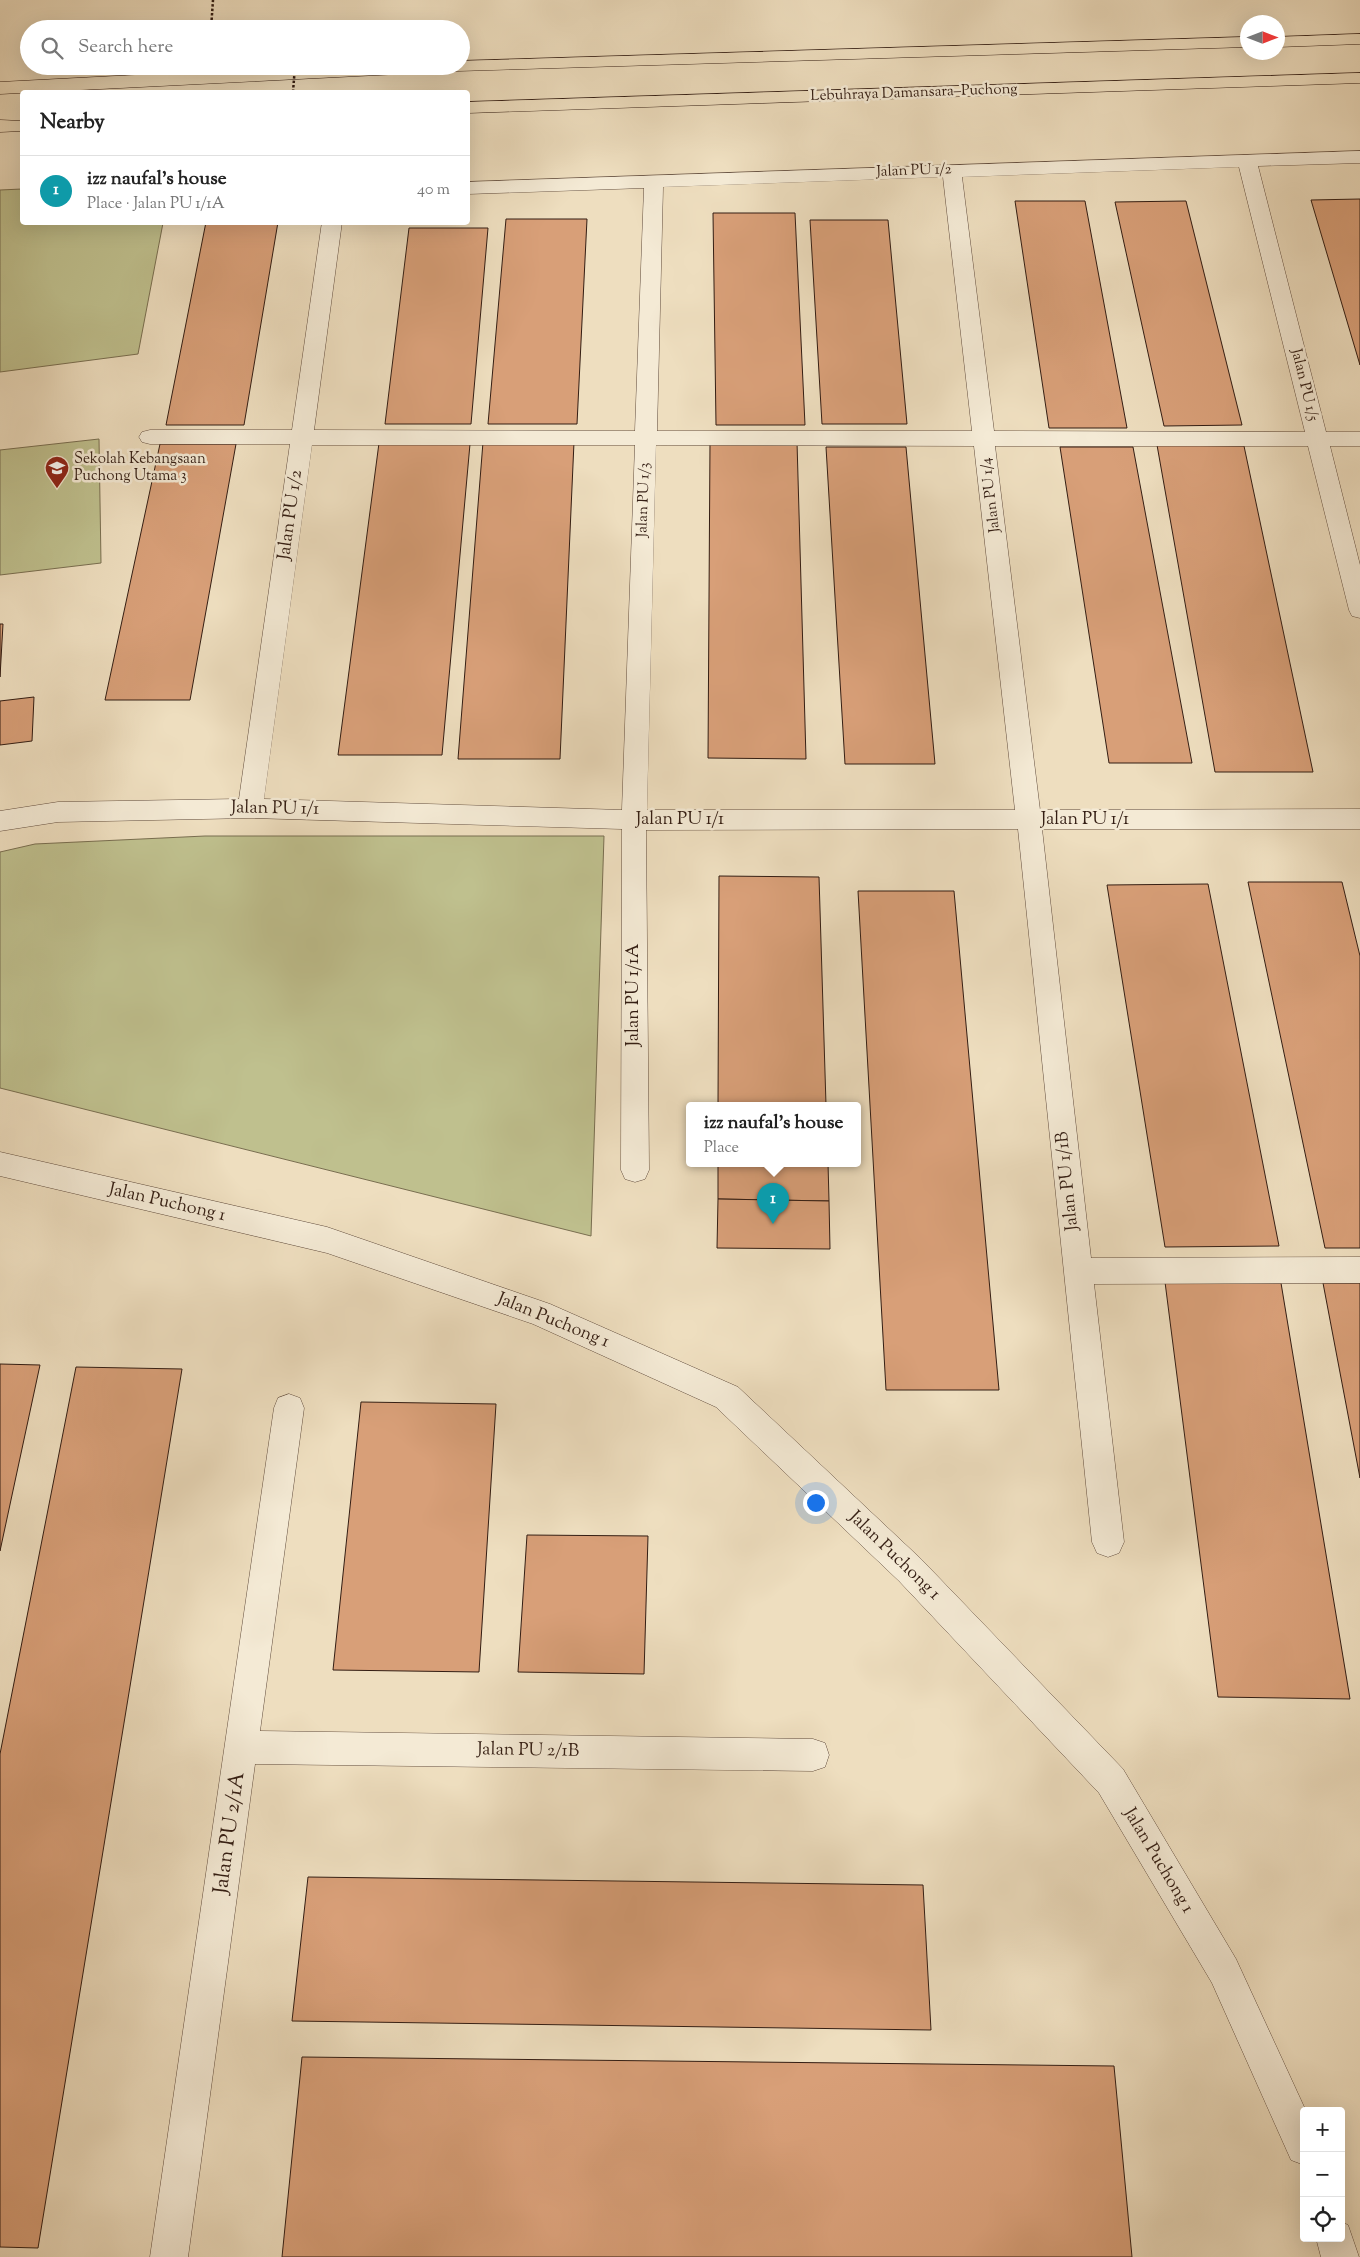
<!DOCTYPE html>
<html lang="en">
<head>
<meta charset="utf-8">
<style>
  body { margin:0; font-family:"Sorts Mill Goudy",serif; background:#f6f6f6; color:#222 }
  .controls { position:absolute; right:15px; bottom:15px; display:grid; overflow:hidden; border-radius:5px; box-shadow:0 5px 20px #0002 }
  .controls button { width:45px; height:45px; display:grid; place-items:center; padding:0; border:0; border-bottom:1px solid #e0e0e0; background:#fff; color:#222; font:25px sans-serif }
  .compass { position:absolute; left:1240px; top:15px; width:45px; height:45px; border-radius:50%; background:#fff; box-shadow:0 5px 20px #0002; rotate:90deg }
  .you { position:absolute; left:815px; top:1502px; width:18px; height:18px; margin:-12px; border:4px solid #fff; border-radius:50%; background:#1a73e8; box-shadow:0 0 0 8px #1a73e833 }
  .badge { display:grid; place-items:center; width:32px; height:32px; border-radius:50%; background:#db2777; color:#fff; font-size:16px; font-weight:700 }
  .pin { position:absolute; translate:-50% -41px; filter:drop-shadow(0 1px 2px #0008) }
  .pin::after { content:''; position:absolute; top:26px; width:18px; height:15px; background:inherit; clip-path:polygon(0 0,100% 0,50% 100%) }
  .popup { position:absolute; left:686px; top:1102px; width:175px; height:65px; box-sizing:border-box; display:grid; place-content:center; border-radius:5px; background:#fff; filter:drop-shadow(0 1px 4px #0005); font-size:16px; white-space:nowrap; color:#767676 }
  .popup b { font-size:19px; color:#222 }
  .popup::after { content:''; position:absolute; left:50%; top:100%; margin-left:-10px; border:10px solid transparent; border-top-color:#fff }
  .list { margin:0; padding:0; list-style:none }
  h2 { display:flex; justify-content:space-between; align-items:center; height:65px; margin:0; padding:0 20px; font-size:21px }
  h2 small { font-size:16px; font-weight:400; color:#767676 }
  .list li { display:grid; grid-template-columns:32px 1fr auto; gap:15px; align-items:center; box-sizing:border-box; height:70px; padding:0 20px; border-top:1px solid #e0e0e0 }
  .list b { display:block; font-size:19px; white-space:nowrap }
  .list p { margin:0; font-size:16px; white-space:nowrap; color:#767676 }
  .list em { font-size:16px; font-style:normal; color:#767676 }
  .icon { flex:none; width:28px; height:28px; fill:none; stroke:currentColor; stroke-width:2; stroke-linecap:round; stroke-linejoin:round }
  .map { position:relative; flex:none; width:1360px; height:2257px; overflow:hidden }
  .search { position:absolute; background:#fff; box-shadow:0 5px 20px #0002; left:20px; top:20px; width:450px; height:55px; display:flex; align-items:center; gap:12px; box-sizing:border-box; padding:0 18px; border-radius:28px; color:#767676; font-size:19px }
  .panel { position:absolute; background:#fff; box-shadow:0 5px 20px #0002; left:20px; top:90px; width:450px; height:135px; border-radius:5px }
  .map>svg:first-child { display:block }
</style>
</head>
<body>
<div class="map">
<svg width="1360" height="2257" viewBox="0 0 1360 2257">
  <rect width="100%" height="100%" fill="#eedebf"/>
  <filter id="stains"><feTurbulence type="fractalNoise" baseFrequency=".004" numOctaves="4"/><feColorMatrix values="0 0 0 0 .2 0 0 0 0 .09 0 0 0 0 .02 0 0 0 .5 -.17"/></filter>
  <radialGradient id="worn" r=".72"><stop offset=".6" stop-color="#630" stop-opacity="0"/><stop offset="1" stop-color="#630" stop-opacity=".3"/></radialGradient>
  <g fill="#bfc08e" stroke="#796e50">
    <path d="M22,189V222L163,223L138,354L0,372V190Z"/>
    <path d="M99,439L101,563L0,575V450Z"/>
    <path d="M205,836H604L591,1236L0,1088V852L35,844Z"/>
  </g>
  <g fill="#d89f78" stroke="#331d13">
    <path d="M1360,199V365L1311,200Z"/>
    <path d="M1015,201H1085L1127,428H1049Z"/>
    <path d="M1186,201L1242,425L1164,426L1115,202Z"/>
    <path d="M713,213H795L805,425H716Z"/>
    <path d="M506,219H587L577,424H488Z"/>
    <path d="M810,220H888L907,424H822Z"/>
    <path d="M206,222H278L244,425H166Z"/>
    <path d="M409,228H488L471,424H385Z"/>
    <path d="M483,442H574L560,759H458Z"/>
    <path d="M710,442H797L806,759L708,758Z"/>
    <path d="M379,443L470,444L442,755H338Z"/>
    <path d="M160,444H236L190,700H105Z"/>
    <path d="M1157,445L1244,446L1313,772H1215Z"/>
    <path d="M826,447H906L935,764H845Z"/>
    <path d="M1060,447H1133L1192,763H1109Z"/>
    <path d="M0,624H3L0,677Z"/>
    <path d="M34,697L32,741L0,745V701Z"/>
    <path d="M719,876L819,877L826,1105H718Z"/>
    <path d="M1248,882H1342L1360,956V1248H1325Z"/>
    <path d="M1208,884L1279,1246L1165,1247L1107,885Z"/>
    <path d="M858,891H954L999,1390H886Z"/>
    <path d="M718,1163H828L829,1201L718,1199Z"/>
    <path d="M718,1199L829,1201L830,1249L717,1248Z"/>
    <path d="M1165,1282L1281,1283L1350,1699L1218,1697Z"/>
    <path d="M1323,1283H1360V1478Z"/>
    <path d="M0,1364L40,1365L0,1551Z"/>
    <path d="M76,1367L182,1369L38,2248L0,2247V1754Z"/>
    <path d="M361,1402L496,1404L479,1672L333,1670Z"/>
    <path d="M527,1535L648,1536L644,1674L518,1672Z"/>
    <path d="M308,1877L923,1885L931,2030L292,2021Z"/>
    <path d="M302,2057L1114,2066L1132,2257H282Z"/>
  </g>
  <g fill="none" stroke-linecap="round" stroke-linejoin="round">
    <defs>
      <g id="minor">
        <path d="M1360,151V163L1258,166L1326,432H1360V446H1330L1360,565V618L1352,616L1349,610L1308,446H995L1040,810L1360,809V829H1042L1091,1258L1360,1257V1283L1094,1284L1124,1542L1119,1553L1108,1557L1097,1553L1092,1542L1018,829L646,830L649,1170L645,1179L635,1182L625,1179L621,1170L622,829L250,818L58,822L0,831V811L58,802L239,799L290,444H150L142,442L139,437L142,432L150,430H292L322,222H342L314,430L635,431L644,188L468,194V182ZM1239,167L1305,432L994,431L962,177ZM943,177L972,431H657L663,187ZM312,445H635L622,810L264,799ZM656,445L974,446L1015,810H647Z"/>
        <path d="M0,1152L327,1227L550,1304L738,1387L921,1559L1123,1769L1236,1959L1306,2111H1304V2165L1291,2160L1212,1983L1099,1793L899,1581L716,1407L533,1324L327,1253L0,1176Z"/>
        <path d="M289,1394L300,1398L304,1408L260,1731L813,1739L825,1743L829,1755L825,1767L813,1771L255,1764L188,2257H150L274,1408L278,1398Z"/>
        <path d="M1341,2222L1348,2225L1359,2257H1321L1316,2238H1341Z"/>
      </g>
      <g id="highway">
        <path d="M1360,34V44L1278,47V37Z"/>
        <path d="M1248,37V47L458,71L0,94V82L308,66H461V61Z"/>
        <path d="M1360,73V83L468,113V102Z"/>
        <path d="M0,120L22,121V131L0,132Z"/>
      </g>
    </defs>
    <use href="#minor" stroke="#624d3e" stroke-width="1"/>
    <use href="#highway" stroke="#331d13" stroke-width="1"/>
    <path stroke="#331d13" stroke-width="2.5" stroke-dasharray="2.5 2" stroke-linecap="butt" d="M211,29L213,0"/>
    <use href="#minor" fill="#f4ead5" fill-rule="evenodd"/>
    <use href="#highway" fill="#eedebf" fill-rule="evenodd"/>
    <path stroke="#331d13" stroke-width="2.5" stroke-dasharray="2.5 2" stroke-linecap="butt" d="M293,92L295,66"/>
  </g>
  <defs>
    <symbol id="school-pin" viewBox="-11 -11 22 30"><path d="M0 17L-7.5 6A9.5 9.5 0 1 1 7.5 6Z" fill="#8f2418" stroke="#f4ead5"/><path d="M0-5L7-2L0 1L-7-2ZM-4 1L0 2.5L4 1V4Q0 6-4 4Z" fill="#fff"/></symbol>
  </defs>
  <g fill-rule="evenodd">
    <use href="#school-pin" x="43" y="454" width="28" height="38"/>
  </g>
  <g text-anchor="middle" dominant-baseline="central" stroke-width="5" stroke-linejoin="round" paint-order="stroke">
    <g font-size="15" fill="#331d13" stroke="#f4ead5">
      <text transform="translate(914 93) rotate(-2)">Lebuhraya Damansara–Puchong</text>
      <text transform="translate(914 171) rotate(-2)">Jalan PU 1/2</text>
      <text transform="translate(1304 385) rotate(76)">Jalan PU 1/5</text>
      <text transform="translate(991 495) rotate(-97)">Jalan PU 1/4</text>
      <text transform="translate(644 500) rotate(-88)">Jalan PU 1/3</text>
    </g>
    <g font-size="15" fill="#331d13" stroke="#f4ead5" text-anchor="start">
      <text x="74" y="459">Sekolah Kebangsaan<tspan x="74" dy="17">Puchong Utama 3</tspan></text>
    </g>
    <g font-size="18" fill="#331d13" stroke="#f4ead5">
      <text transform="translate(291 515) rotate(-82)">Jalan PU 1/2</text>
      <text transform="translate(275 809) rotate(1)">Jalan PU 1/1</text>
      <text x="680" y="820">Jalan PU 1/1</text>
      <text x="1085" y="820">Jalan PU 1/1</text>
      <text transform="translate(634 995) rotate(-90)">Jalan PU 1/1A</text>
      <text transform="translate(1068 1181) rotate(-96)">Jalan PU 1/1B</text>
      <text transform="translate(167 1203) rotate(13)">Jalan Puchong 1</text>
      <text transform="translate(553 1321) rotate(22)">Jalan Puchong 1</text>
      <text transform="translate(894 1556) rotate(44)">Jalan Puchong 1</text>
      <text transform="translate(528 1751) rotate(1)">Jalan PU 2/1B</text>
      <text transform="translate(1158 1861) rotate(59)">Jalan Puchong 1</text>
    </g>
    <g font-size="21" fill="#331d13" stroke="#f4ead5">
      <text transform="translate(230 1833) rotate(-82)">Jalan PU 2/1A</text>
    </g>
  </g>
  <rect width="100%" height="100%" filter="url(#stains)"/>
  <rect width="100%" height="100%" fill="url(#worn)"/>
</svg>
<div class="controls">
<button>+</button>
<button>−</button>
<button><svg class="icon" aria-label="locate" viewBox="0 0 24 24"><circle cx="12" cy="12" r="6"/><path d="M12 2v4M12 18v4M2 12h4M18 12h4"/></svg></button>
</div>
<svg class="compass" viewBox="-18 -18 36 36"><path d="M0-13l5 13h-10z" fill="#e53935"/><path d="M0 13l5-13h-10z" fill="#767676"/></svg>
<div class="you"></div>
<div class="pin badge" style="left:773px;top:1224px;background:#0f9aa8">1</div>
<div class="popup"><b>izz naufal's house</b>Place</div>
<div class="search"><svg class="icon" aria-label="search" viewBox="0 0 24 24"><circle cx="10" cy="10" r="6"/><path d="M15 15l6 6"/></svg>Search here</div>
<section class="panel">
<h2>Nearby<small></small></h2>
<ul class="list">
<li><span class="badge" style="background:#0f9aa8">1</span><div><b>izz naufal's house</b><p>Place · Jalan PU 1/1A</p></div><em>40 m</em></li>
</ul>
</section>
</div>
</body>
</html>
